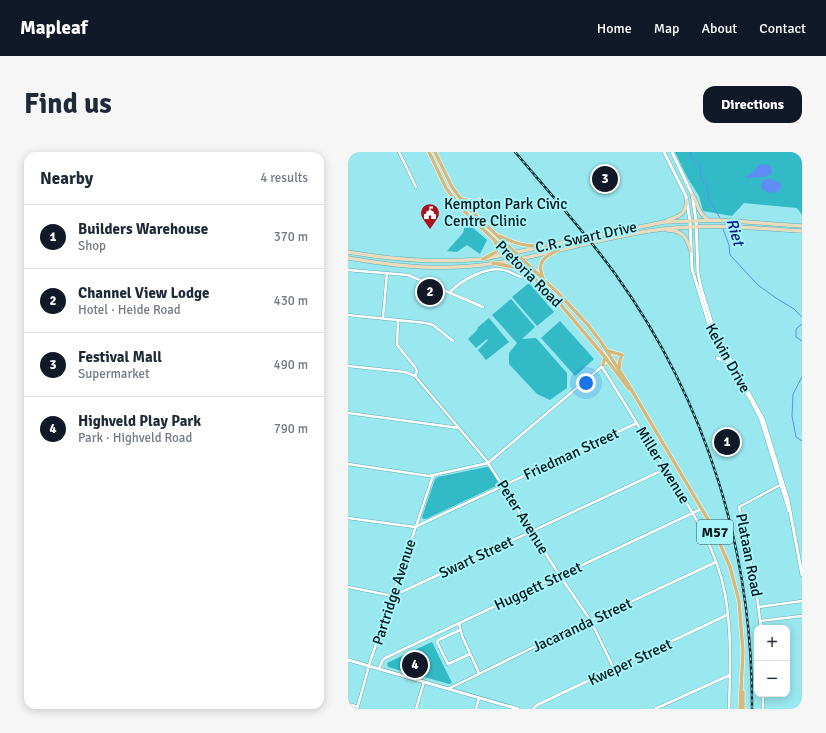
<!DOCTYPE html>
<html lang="en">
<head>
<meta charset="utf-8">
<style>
  body { margin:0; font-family:Signika,sans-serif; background:#f6f6f7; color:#1f2937 }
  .controls { position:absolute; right:12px; bottom:12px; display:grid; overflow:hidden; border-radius:8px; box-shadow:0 2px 10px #0003 }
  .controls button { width:36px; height:36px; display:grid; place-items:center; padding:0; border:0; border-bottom:1px solid #e0e1e3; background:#fff; color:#1f2937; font:20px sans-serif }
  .you { position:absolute; left:238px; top:231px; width:14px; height:14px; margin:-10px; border:3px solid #fff; border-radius:50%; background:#1a73e8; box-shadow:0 0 0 6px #1a73e833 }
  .badge { display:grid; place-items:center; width:26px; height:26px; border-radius:50%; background:#111827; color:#fff; font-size:13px; font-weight:700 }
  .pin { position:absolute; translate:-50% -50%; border:2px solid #fff; box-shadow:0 1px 4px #0006 }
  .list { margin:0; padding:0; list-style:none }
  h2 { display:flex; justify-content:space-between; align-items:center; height:52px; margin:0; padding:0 16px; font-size:17px }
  h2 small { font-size:13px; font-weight:400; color:#747a83 }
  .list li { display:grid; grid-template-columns:26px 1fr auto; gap:12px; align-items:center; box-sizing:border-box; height:64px; padding:0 16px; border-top:1px solid #e0e1e3 }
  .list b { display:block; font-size:15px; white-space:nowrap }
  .list p { margin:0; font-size:13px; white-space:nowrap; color:#747a83 }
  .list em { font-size:13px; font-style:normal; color:#747a83 }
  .map { position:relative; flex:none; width:454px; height:557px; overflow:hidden; border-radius:12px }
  header { display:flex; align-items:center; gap:24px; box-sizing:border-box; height:56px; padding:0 20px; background:#111827; color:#fff }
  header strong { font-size:19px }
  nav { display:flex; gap:22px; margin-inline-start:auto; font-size:14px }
  .intro { display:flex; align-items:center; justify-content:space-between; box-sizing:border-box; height:96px; padding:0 24px }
  h1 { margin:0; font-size:28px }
  .button { padding:10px 18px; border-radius:12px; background:#111827; color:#fff; font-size:14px; font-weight:700 }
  main { display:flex; gap:24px; padding:0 24px }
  aside { flex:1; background:#fff; border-radius:12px; box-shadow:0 2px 10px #0003 }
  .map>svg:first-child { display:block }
</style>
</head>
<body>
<header>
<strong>Mapleaf</strong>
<nav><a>Home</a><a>Map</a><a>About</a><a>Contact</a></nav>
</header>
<div class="intro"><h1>Find us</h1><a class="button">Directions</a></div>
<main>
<aside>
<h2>Nearby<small>4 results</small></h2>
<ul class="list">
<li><span class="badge">1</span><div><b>Builders Warehouse</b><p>Shop</p></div><em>370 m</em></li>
<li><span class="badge">2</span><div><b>Channel View Lodge</b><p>Hotel · Heide Road</p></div><em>430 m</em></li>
<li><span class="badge">3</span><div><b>Festival Mall</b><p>Supermarket</p></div><em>490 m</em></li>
<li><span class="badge">4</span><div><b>Highveld Play Park</b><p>Park · Highveld Road</p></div><em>790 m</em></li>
</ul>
</aside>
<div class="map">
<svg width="454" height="557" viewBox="0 0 454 557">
  <rect width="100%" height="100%" fill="#99e7ef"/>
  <g fill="#33bac7">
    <path d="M327,0H454V63L449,56L396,51L384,64L355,59L351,44L339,25Z"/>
    <path d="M118,70L139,88L132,102L119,93L109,100L99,99L115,81Z"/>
    <path d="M181,131L206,160L189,174L164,145Z"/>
    <path d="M163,147L187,175L174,187L188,186L219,221V236L202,248L189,242L161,212V201L169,191L144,163Z"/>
    <path d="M141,166L161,190L138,208L130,198L140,188L139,187L128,196L120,187L130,177L129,176Z"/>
    <path d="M212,169L246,207L227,224L193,186Z"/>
    <path d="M138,315H141L150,328L148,334L78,367H75L74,365L87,327L90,325Z"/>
    <path d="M84,490L104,531L101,532L40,515L39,511Z"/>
  </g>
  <g fill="#608df3">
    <path d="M412,12L421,13L424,16L423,22L416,25L396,26L405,20Z"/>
    <path d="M418,26L426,28L433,32V36L427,41L419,40L413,36V31Z"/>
  </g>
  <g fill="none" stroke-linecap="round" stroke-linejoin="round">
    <g stroke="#608df3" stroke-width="1">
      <path d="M342,0L343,5L352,14L353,27L359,33L361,48L372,66"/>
      <path d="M375,77L381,93L382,103L410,133L428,146L446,157L454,165"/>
      <path d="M454,172L448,177V185L454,189"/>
      <path d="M454,225L445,242L444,264L448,285L454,289"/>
    </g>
    <defs>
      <g id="minor">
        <path d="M51,0L68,35"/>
        <path d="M0,118L60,123L135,155"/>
        <path d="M102,140C114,128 138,114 156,118C161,119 167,123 173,125"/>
        <path d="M0,163L78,171L85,173L105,189"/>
        <path d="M35,166L39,121"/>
        <path d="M50,168L49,193L67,215L69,219L67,224"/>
        <path d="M0,214L57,220L67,224L138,308L212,424L243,469L266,517"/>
        <path d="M254,215C275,248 295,282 316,315C341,354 369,396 377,442C384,480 382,519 381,557"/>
        <path d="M0,261L111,276"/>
        <path d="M0,312L81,324L140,311L264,206"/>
        <path d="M0,366L67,375L289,271"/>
        <path d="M0,435L45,444L317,317"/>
        <path d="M411,455L454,449"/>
        <path d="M412,469L454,464"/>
        <path d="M111,471L114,484L131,521"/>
        <path d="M413,476L408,436L391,355L434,332"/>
        <path d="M112,478L90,488L89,490L100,512L122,502"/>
        <path d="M31,517L34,509L37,506L353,357"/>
        <path d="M100,537L184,496L368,410"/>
        <path d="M0,552L10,555"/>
        <path d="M9,557L22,510L85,324"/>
        <path d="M68,557L76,530"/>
        <path d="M128,557L131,546"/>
        <path d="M185,557L189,553L379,463"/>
        <path d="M307,557L382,523"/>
        <path d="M415,557V542"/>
      </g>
      <g id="tertiary">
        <path d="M316,0L338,44L342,69L344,117L362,176L376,203L404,250L413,268L441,359"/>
        <path d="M324,0L344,42L348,68L350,121L353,136L365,175L415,267L440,348L454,423"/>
        <path d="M369,206L379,210"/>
        <path d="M0,508L170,557"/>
      </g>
      <g id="secondary">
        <path d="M344,42C350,51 350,63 361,68"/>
        <path d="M318,69C332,63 337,64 339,48"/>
        <path d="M319,78C335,79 338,84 343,99"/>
        <path d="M0,100C45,108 89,111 135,107L316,70L370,68L454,74"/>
        <path d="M0,106C36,112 72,117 109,115C177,112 241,87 308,78C357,71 406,76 454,79"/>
      </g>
      <g id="primary">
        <path d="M81,0L98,36L115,58L208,147L256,204L281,237"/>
        <path d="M87,0L104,35L119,55L212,143L240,173L253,190L280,232L365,376L382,415L391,449L395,500L392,557"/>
        <path d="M113,47L124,49"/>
        <path d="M128,63L126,54L131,48"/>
        <path d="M152,84C169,93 178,94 198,94"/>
        <path d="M135,107L148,100L149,95L147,89"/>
        <path d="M145,111L165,115L179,121"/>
        <path d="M195,126C188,110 196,105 210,98"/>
        <path d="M260,199L274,203"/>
        <path d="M255,213L257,205"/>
        <path d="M271,217L272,208L274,203"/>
        <path d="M395,557V540"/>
      </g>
    </defs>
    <use href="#minor" stroke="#61aeb6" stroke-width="3.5"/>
    <use href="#tertiary" stroke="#61aeb6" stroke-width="4"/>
    <use href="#secondary" stroke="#61aeb6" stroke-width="4.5"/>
    <use href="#primary" stroke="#fff" stroke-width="4.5"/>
    <use href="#minor" stroke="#fff" stroke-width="2.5"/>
    <use href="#tertiary" stroke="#fff" stroke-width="3"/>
    <use href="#secondary" stroke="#e9dcbe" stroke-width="3.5"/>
    <use href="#primary" stroke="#d4ba7d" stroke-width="3.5"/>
    <defs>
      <path id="rail" d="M167,0C201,40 237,80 268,123C359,250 405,402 404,557"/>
    </defs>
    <use href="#rail" stroke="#132f32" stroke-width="2.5"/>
    <use href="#rail" stroke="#a6f4fc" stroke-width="1" stroke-dasharray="3" stroke-linecap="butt"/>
  </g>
  <defs>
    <symbol id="civic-pin" viewBox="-11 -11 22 30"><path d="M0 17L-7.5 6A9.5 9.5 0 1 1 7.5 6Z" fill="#a91422" stroke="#a6f4fc"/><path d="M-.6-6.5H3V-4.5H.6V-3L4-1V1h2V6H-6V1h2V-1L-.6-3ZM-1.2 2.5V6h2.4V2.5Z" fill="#fff"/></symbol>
  </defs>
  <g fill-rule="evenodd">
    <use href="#civic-pin" x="71" y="50" width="22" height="30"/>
  </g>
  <g text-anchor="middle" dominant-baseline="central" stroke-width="4" stroke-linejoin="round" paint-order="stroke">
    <rect fill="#a6f4fc" stroke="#32585c" stroke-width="1" x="349" y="368" width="36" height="24" rx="3"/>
    <g font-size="14" font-weight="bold" fill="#001517">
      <text x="367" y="380">M57</text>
    </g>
    <g font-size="15" fill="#001517" stroke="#a6f4fc" text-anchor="start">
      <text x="96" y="52">Kempton Park Civic<tspan x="96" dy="17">Centre Clinic</tspan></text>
    </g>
    <g font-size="15" fill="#001517" stroke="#a6f4fc">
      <text transform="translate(238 85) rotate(-12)">C.R. Swart Drive</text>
      <text transform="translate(181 122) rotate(45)">Pretoria Road</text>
      <text transform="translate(380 206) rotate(61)">Kelvin Drive</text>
      <text transform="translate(223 302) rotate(-25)">Friedman Street</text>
      <text transform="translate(315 313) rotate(58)">Miller Avenue</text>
      <text transform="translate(175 365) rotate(58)">Peter Avenue</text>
      <text transform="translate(401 403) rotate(79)">Plataan Road</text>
      <text transform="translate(128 405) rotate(-25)">Swart Street</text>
      <text transform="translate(190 434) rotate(-25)">Huggett Street</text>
      <text transform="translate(46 440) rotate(-72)">Partridge Avenue</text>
      <text transform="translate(234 473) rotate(-25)">Jacaranda Street</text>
      <text transform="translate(282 510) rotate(-25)">Kweper Street</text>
    </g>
    <g font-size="16" font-style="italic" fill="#011890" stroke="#a6f4fc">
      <text transform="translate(387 80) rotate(73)">Riet</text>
    </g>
  </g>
</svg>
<div class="controls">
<button>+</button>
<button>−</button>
</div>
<div class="you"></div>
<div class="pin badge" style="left:379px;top:290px">1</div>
<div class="pin badge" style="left:82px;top:140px">2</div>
<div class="pin badge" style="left:257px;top:27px">3</div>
<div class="pin badge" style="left:67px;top:513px">4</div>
</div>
</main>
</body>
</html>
